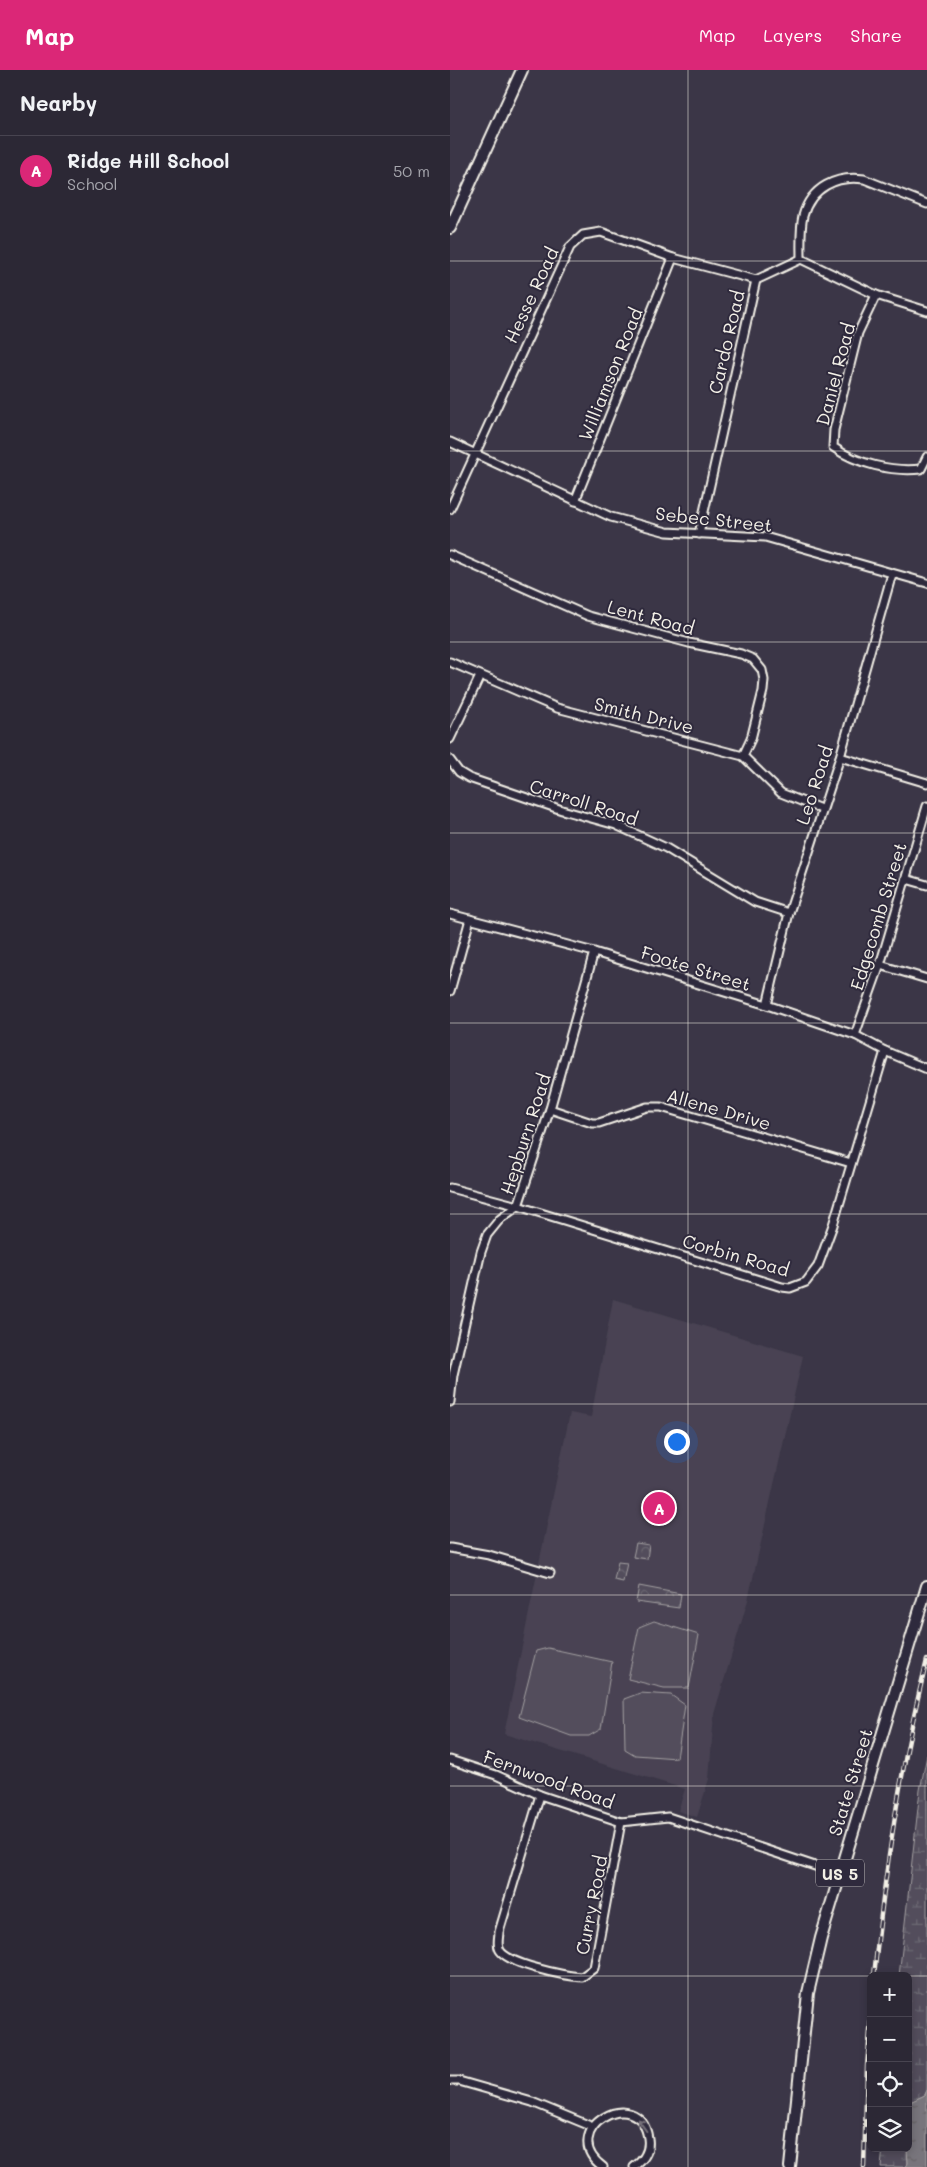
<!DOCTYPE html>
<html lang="en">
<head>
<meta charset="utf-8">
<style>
  body { margin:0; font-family:Mali,sans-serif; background:#34303d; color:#f1f3f6 }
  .controls { position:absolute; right:15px; bottom:15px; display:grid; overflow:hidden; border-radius:8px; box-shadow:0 2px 8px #0003 }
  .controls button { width:45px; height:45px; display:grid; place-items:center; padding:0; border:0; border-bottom:1px solid #484450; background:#2c2835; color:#f1f3f6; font:25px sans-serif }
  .you { position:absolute; left:226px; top:1371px; width:18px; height:18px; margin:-12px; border:4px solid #fff; border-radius:50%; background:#1a73e8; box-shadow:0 0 0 8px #1a73e833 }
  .badge { display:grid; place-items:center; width:32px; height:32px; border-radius:50%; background:#db2777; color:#fff; font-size:16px; font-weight:700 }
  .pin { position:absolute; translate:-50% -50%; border:2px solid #fff; box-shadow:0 1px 5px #0006 }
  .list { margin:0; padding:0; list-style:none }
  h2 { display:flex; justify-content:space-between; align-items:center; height:65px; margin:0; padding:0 20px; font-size:21px }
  h2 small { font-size:16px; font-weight:400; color:#a6a6ad }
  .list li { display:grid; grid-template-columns:32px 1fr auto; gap:15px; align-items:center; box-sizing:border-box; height:70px; padding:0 20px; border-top:1px solid #484450 }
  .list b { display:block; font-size:19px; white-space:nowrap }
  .list p { margin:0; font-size:16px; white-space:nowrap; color:#a6a6ad }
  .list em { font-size:16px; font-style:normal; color:#a6a6ad }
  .icon { flex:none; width:28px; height:28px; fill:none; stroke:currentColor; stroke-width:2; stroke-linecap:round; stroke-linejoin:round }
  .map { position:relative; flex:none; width:477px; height:2097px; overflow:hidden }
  header { display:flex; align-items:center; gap:30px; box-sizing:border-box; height:70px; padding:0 25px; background:#db2777; color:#fff }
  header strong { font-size:24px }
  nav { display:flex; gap:28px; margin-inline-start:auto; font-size:18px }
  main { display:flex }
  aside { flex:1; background:#2c2835 }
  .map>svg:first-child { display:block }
</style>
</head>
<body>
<header>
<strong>Map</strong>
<nav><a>Map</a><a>Layers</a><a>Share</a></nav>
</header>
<main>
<aside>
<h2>Nearby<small></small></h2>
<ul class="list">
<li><span class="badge">A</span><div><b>Ridge Hill School</b><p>School</p></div><em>50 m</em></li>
</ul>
</aside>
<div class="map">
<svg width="477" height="2097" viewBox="0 0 477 2097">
  <defs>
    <pattern id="forest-crowns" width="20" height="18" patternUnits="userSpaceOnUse" patternTransform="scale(1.25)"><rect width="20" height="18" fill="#534e5c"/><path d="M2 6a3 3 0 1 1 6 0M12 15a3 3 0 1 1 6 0" fill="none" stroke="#6c6873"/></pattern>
    <pattern id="wetland-marsh" width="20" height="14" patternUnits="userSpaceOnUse" patternTransform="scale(1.25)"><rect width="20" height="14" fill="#534e5c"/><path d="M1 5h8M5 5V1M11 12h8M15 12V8" fill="none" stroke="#6c6873"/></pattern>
    <pattern id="water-ripples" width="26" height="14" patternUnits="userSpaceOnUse" patternTransform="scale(1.25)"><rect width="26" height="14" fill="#78747b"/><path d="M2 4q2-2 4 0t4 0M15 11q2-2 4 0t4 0" fill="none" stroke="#636063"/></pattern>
  </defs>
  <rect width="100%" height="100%" fill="#3b3647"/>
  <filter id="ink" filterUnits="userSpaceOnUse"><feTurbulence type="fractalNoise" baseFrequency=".02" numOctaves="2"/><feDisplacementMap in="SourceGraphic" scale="10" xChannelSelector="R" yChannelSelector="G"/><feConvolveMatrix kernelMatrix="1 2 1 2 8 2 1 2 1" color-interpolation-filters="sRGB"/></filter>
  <g filter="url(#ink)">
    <path fill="#484352" d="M163,1229L353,1286L298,1530L264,1644L259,1709L247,1747L228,1741L235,1719L54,1664L120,1343L141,1347Z"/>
    <g fill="url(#forest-crowns)" stroke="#a4a0a2">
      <path d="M186,1473L199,1475L197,1489L183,1487Z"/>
      <path d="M168,1492L177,1493L173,1512L164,1510Z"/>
      <path d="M189,1516L231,1524L229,1538L186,1532Z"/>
    </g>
    <g fill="url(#wetland-marsh)" stroke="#a4a0a2">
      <path d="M477,1685V2020L475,2025L458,2033V1906H449L470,1720Z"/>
      <path d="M433,2078H457L458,2093L456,2097H431Z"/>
    </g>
    <g fill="#534e5c" stroke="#a4a0a2">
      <path d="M204,1551L249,1565L239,1618H214L178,1609L189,1557Z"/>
      <path d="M98,1578L162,1592L151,1659L139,1666H121L69,1647L86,1581Z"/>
      <path d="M190,1623L221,1625L235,1635L227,1688L185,1685L175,1679L174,1629Z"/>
    </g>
    <path fill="url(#water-ripples)" stroke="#aaa6a7" d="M477,2020V2097H456L458,2093L457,2078H458V2033L475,2025Z"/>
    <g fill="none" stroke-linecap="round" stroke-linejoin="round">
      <defs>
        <g id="minor">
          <path d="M351,189C351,175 350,159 353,146C361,117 387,105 414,109L477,134"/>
          <path d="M306,210L351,189L426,225L477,241"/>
          <path d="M426,225L408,263L384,360L383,377C407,394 442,402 471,399L477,387"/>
          <path d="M0,372L161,447L217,462L315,467L477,513"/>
          <path d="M125,431L223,188"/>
          <path d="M0,439L120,177L133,165L151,162L223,188L306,210"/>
          <path d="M249,464L306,210"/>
          <path d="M0,485L138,546L239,573L291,584L303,589L312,600L314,610L313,621L301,669L293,686"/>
          <path d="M0,592L107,638L293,686L331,723L371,739"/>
          <path d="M0,669L30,606"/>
          <path d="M390,687L477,713"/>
          <path d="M0,690L9,702L19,708L112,740L166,755L216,778L305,832L339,843"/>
          <path d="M456,809L477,815"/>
          <path d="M0,844L144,882L317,935L405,965L435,981L477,999"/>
          <path d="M430,895L477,909"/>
          <path d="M0,921L20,849"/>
          <path d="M317,935L339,843L390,687L442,504"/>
          <path d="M405,965L430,895L477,736"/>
          <path d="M100,1039L142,1053H149L197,1037H211L401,1093"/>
          <path d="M0,1118L68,1136L332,1217L340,1218L356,1212L368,1196L383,1155L435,981"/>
          <path d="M0,1332L3,1305L31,1182L37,1165L50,1149L68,1136L100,1039L144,882"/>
          <path d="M0,1478L39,1485L100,1503"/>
          <path d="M0,1690L46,1705L90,1725L171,1752L218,1747L389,1804"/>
          <path d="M90,1725L49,1862C49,1866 47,1873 49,1878C53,1894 116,1906 132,1907L144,1898L171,1752"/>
          <path d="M0,2011H9L82,2032L143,2057"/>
          <path d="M153,2097C104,2061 189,2011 198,2068C200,2080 194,2090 184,2097"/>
        </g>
        <path id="secondary" d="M0,158L72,0"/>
        <path id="primary" d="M340,2097L358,1923L371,1868L477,1516"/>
      </defs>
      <use href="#minor" stroke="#f4f1e8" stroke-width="11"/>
      <use href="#secondary" stroke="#f4f1e8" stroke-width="14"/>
      <use href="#primary" stroke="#f4f1e8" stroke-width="14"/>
      <use href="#minor" stroke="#2f2a3d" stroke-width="7"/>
      <use href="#secondary" stroke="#2f2a3d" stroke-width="10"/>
      <use href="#primary" stroke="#2f2a3d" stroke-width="10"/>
      <defs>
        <g id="rail">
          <path d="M424,1906C435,1800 451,1693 477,1590"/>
          <path d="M414,2097L417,1996L421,1948"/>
        </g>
      </defs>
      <use href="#rail" stroke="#f4f1e8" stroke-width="4.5"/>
      <use href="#rail" stroke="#2f2a3d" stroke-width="2.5" stroke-dasharray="8" stroke-linecap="butt"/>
    </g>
    <defs><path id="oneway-shaft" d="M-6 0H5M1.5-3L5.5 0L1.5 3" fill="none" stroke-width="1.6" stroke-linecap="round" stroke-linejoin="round" transform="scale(1.25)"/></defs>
    <use stroke="#747079" href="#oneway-shaft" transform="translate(192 2055) rotate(-126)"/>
  </g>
  <path fill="none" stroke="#f4f1e8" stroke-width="1" stroke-opacity="0.55" d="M238,0V2097M0,191H477M0,381H477M0,572H477M0,763H477M0,953H477M0,1144H477M0,1334H477M0,1525H477M0,1716H477M0,1906H421M458,1906H477"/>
  <g text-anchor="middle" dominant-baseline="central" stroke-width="4" stroke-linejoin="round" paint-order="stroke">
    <rect fill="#2f2a3d" stroke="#b9b5b5" stroke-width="1" x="366" y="1789.5" width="48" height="27" rx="4"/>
    <g font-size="16" font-weight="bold" fill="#f4f1e8">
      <text x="390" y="1803">US 5</text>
    </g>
    <g font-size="18" fill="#f4f1e8" stroke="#2f2a3d">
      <text transform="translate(81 225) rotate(-65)">Hesse Road</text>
      <text transform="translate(276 272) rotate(-77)">Cardo Road</text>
      <text transform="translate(160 304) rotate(-68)">Williamson Road</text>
      <text transform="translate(385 304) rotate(-75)">Daniel Road</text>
      <text transform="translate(264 449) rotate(6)">Sebec Street</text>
      <text transform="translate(201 547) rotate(15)">Lent Road</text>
      <text transform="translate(194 645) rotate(14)">Smith Drive</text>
      <text transform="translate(364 715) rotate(-72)">Leo Road</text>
      <text transform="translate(134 732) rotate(18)">Carroll Road</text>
      <text transform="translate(428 846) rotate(-73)">Edgecomb Street</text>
      <text transform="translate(246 898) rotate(17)">Foote Street</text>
      <text transform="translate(269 1039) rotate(16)">Allene Drive</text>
      <text transform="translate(75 1064) rotate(-72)">Hepburn Road</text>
      <text transform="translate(286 1185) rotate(16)">Corbin Road</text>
      <text transform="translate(99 1709) rotate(20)">Fernwood Road</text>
      <text transform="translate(400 1712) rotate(-73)">State Street</text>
      <text transform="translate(141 1835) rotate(-79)">Curry Road</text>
    </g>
  </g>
</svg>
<div class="controls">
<button>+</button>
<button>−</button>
<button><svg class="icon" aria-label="locate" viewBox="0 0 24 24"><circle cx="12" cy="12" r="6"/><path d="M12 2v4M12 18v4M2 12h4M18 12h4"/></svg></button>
<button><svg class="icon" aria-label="layers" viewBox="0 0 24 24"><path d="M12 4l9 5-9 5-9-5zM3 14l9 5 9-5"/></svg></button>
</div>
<div class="you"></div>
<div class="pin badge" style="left:209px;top:1438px">A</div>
</div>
</main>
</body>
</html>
